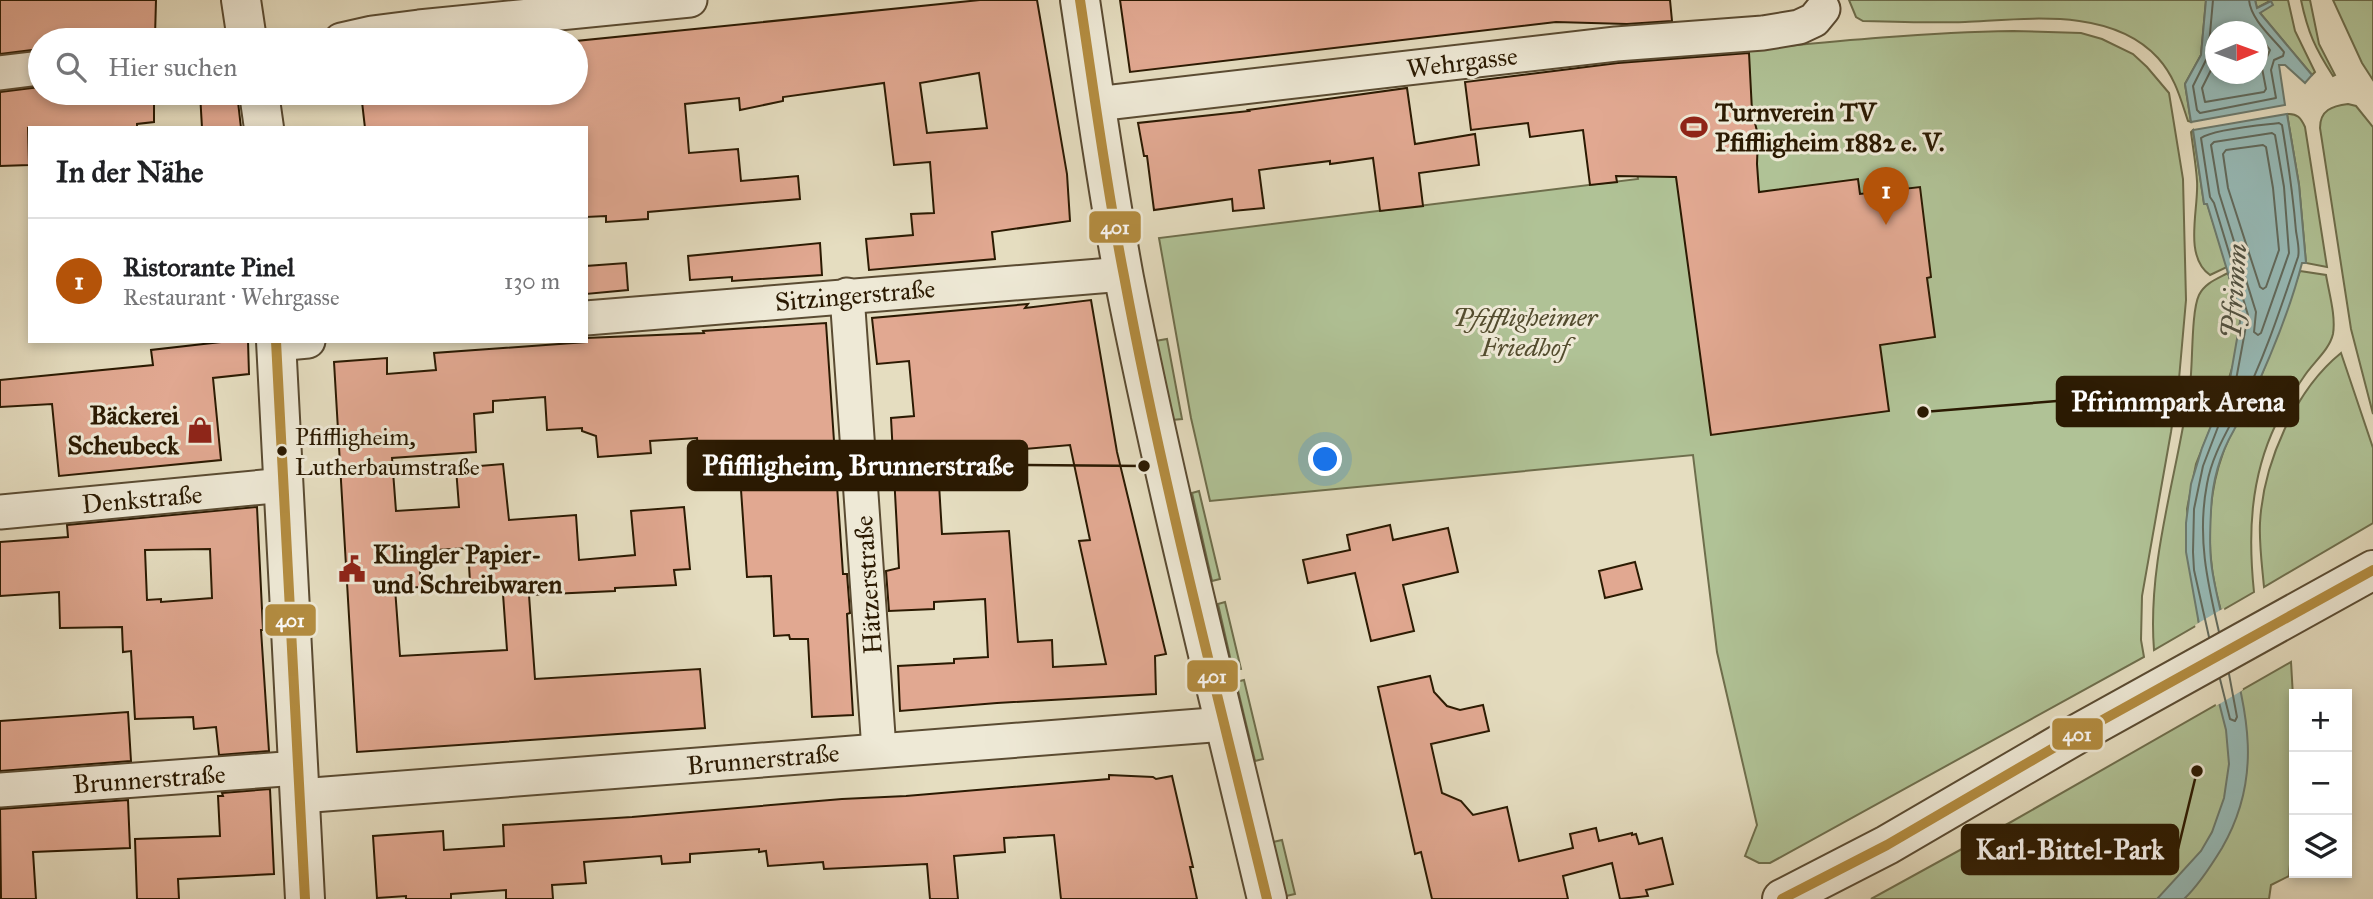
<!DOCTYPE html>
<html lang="de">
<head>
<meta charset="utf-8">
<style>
  body { margin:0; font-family:"IM FELL Great Primer",serif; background:#f6f6f6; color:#202124 }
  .controls { position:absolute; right:21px; bottom:21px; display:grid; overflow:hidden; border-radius:0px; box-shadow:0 4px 10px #0003 }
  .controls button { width:63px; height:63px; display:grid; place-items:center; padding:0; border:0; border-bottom:2px solid #e0e0e0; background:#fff; color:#202124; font:35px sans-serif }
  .compass { position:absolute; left:2205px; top:21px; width:63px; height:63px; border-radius:50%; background:#fff; box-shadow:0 4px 10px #0003; rotate:89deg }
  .you { position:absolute; left:1326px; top:460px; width:24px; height:24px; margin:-18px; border:5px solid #fff; border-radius:50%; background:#1a73e8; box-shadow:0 0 0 10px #1a73e833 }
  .badge { display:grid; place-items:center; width:46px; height:46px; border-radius:50%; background:#b45309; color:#fff; font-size:23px; font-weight:700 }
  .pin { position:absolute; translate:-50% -58px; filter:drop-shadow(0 2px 4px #0008) }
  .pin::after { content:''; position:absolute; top:37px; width:24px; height:21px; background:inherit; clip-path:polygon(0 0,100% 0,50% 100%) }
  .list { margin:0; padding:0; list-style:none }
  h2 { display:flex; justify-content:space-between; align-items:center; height:91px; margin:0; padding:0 28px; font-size:30px }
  h2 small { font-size:23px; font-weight:400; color:#757577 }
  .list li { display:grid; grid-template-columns:46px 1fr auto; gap:21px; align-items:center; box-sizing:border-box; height:126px; padding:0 28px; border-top:2px solid #e0e0e0 }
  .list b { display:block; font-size:26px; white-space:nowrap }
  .list p { margin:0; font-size:23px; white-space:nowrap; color:#757577 }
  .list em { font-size:23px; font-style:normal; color:#757577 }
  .icon { flex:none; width:38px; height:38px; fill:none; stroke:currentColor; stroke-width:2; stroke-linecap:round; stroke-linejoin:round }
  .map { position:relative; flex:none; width:2373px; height:899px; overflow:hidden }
  .search { position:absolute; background:#fff; box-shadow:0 4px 10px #0003; left:28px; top:28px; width:560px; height:77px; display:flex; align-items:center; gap:18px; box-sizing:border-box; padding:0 24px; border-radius:38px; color:#757577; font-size:26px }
  .panel { position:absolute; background:#fff; box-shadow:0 4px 10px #0003; left:28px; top:126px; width:560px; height:217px; border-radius:0px }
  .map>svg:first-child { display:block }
</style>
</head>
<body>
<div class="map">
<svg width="2373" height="899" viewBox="0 0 2373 899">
  <rect width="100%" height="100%" fill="#e5ddc0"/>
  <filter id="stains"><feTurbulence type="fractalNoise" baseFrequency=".00286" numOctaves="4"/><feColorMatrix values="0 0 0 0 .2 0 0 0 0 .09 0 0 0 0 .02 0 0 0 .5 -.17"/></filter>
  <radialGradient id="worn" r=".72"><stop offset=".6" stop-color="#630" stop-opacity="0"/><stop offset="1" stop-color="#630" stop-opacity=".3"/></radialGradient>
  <g fill="#b0c296" stroke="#6e6e4c" stroke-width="2">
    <path d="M1849,0H2206L2201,55L2185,84L2191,122L2188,121C2180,97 2175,77 2158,58C2111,7 2028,19 1965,22C1931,23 1897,22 1863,21L1856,17Z"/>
    <path d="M2255,0H2288L2295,31L2315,72L2312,75L2260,13L2270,1L2257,8Z"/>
    <path d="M2301,0H2310L2319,44L2335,75L2333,76C2315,48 2308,33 2301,0Z"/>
    <path d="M2333,0H2373V80L2362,63Z"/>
    <path d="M2013,31L2081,33L2102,39L2133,54L2147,67L2169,93L2183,179L2186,300L2179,379L2171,432L2142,596L2141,640L2144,657L1770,863H1759L1745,856L1757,825L1717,652L1693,455L1210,501L1191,418L1159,238L1638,179L1622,61C1752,51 1882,33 2013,31Z"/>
    <path d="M2348,104L2356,106L2373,127V414L2351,329L2320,128C2320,110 2332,106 2348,104Z"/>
    <path d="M2287,114C2297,113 2301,118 2305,127L2327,267L2306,263L2299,185Z"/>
    <path d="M2193,130L2204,203H2207L2227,267L2210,275C2183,256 2199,209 2197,181C2196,165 2193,148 2191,132Z"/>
    <path d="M2300,271L2326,275C2329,293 2336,316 2333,334C2329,351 2312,363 2303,378C2293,392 2284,409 2276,424C2250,478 2248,535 2254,592L2221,611C2206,560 2205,503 2223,453C2231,429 2247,409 2257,386C2273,348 2286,309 2300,271Z"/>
    <path d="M2228,273L2241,316L2234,362L2223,397L2196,464L2187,509L2199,624L2154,650C2147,561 2178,473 2190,385C2193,364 2191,312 2199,295C2205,283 2217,279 2228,273Z"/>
    <path d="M1167,339L1182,419L1172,420L1155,341Z"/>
    <path d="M2341,353L2373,448V523L2264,587C2262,565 2259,544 2260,523C2263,464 2295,390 2341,353Z"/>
    <path d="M1199,491L1220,579L1212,581L1192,493Z"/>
    <path d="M1225,602L1241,669L1233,670L1218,604Z"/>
    <path d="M2291,662L2294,714V817L2289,876L2271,885L2269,899H1871L2011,822Z"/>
    <path d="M1244,680L1263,759L1255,761L1236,682Z"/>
    <path d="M1282,840L1295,894L1286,896L1273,842Z"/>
  </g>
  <g fill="#97bbb8" stroke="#6c7b6f" stroke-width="2" fill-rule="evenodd">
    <path d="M2206,0H2255L2257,8L2271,1L2273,5L2260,13L2312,75L2305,83L2285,65H2279L2285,105L2191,122L2185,84L2201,55ZM2216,32H2258V74H2216Z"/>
    <path d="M2287,114L2299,185L2306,263H2302C2290,310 2268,363 2247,407C2244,415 2238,422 2234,430C2220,454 2212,483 2211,511C2210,532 2209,554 2213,575C2230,672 2277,753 2222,848C2211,866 2199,885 2184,899H2157L2201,851L2212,832L2224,798L2229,764L2226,730L2199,624L2186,552V523L2191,484L2202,448L2230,379L2241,316L2207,204H2204L2193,130Z"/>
  </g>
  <path fill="#e5ddc0" d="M2224,608L2243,690L2216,706L2195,625Z"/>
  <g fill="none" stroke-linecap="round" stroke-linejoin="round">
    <g stroke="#616a5d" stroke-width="2">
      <path d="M2213,0L2208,56L2193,86L2197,110L2200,113L2276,98L2271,70L2274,60L2283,56L2284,52C2272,37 2251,20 2249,0"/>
      <path d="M2216,60L2202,88L2205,102L2264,92L2266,89L2262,68L2270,50L2258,34"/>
      <path d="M2272,133L2275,135L2284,187L2289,253L2261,333L2258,335L2254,332L2256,312L2219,193L2211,145L2214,142Z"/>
      <path d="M2263,145L2266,147L2273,188L2279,250L2266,287L2263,289L2260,287L2228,188L2223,154L2226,150Z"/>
      <path d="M2209,637L2194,570L2193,552L2194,509L2203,466L2236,380L2248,315L2214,203L2210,197L2201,138C2213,129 2262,125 2279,123L2282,125C2288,161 2293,195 2296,231C2297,238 2300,250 2298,257C2281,307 2264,360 2240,406C2227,432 2212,455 2207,484C2197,536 2207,581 2219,632"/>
      <path d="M2220,679L2230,719L2235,721L2237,717L2229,674"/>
    </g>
  </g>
  <g fill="#e1a891" stroke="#2b1a02" stroke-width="2" fill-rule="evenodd">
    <path d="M0,0H156L155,37L134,40H40V49L0,54Z"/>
    <path d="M980,0H1037L1067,174L1070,221L992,232L995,259L869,270L866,239L913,235L911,214L934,213L930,162L894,165L884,83L783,97V101L740,110L739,98L685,104L689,153L738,149L741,181L798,176L800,199L648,212V219L606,222V216L586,217V128H365L361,93H576V41ZM979,73L987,128L927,133L920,83Z"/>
    <path d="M1120,0H1670L1672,21L1627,24L1556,22L1130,72Z"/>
    <path d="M1749,53L1752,111L1758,135L1757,164L1759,192L1858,179L1860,194L1920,187L1931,277L1927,278L1935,337L1880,345L1889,411L1711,435L1676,177L1616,176L1617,182L1590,185L1583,130L1530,137L1528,123L1471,130L1465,82L1618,63Z"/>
    <path d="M40,87V93H154V122L137,124V128H28L29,165L0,166V92Z"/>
    <path d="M1407,88L1415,144L1475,134L1479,165L1419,173L1423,206L1380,211L1373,158L1330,164V161L1259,170L1264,208L1233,211L1232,199L1154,210L1147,156H1144L1138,123L1249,111L1248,110Z"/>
    <path d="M200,93H237L241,128H202Z"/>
    <path d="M820,243L822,275L732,281V277L690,280L688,256Z"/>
    <path d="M626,263L628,290L586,294V266Z"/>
    <path d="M1091,300L1117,452L1166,654L1155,656L1156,694L997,703L900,711L898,666L954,663V659L988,657L985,599L934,602V609L889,611L886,571L899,568L891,418L914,416L909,361L877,364L872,318L1028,304L1025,308ZM1002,445L1003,451L1070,445L1090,540L1079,541L1106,664L1053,667L1052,640L1018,642L1009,531L942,534L937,451Z"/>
    <path d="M826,323L843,574H847L850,613L847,614L853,715L812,717L808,639H790L789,635L774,636L771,576L747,577L738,446L698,448L697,438L650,441L651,453L598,457L596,436L582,431V428L547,430L545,397L493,401V412L474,414L476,452L392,458L396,511L459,507L456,468L503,464L509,520L576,515L579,560L635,555L631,511L684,507L690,569L674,570L676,585L615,588V591L529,595L535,679L700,669L705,728L357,752L334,362L387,358V374L436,370L434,353L586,342V338L704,333L703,331ZM468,548L470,582L502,580L507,650L400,656L395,588L421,587L419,551Z"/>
    <path d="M230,341H248L249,374L213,378L221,460L59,476L52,404L0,407V380L153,365L151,350Z"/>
    <path d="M257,507L263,630H261L269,751L219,755L216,727L194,729L193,717L135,719L131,651L123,652L122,627L60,628L59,592L0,596V542L68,537L67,525ZM210,549L212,598L161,602V599L147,600L145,550Z"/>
    <path d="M1390,525L1393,540L1448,528L1458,572L1403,585L1414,631L1371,641L1355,573L1308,583L1303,560L1350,550L1347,535Z"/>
    <path d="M1635,562L1642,589L1605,598L1599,571Z"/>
    <path d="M1430,676L1434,692L1447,706L1460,710L1483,705L1489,731L1431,744L1442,793L1461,801L1473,815L1507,807L1519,861L1573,848L1570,834L1596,828L1599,841L1632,833V835L1636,834L1639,844L1662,838L1673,884L1646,890L1648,896L1620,899L1612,863L1563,876L1568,899H1432L1421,852L1415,854L1378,687Z"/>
    <path d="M128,712L131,761L0,771V721Z"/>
    <path d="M1109,775L1153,777L1156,779L1172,776L1193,867H1190L1197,899H1061L1054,835L1004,838L1005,852L954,856L958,899H930L927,864L824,869L823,862L768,866L766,851L759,852V849L690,854V862L662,864L661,856L584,862L586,883L552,885L553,899H506V890L451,894V899H406V896L377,898L373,836L443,831L444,850L504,846L503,825L632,817L842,799L906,796L1109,779Z"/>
    <path d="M270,789L274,874L178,879L179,899H137L135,839L220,836L218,796H223L222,793Z"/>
    <path d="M128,800L130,848L33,852L36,899H1L0,809Z"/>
  </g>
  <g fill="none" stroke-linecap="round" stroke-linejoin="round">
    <defs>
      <g id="minor">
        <path d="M341,40L372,33L419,27L690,0"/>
        <path d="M0,73L40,68"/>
        <path d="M1096,104L1616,44L1763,33L1799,27L1814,20L1823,9"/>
        <path d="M847,295L879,750"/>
        <path d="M586,318L1124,274"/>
        <path d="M276,344L308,341"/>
        <path d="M0,512L285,485"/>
        <path d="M0,790L298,768"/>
        <path d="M300,796L1225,724"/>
      </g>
      <g id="tertiary">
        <path d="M241,0L247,40"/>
        <path d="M1080,0C1094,93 1107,186 1124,278C1165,486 1218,693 1267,899"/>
        <path d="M259,93L264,128"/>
        <path d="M276,341L305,899"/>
        <path d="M1782,899L1887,845L2079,733L2373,570"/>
      </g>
    </defs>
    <use href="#minor" stroke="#5a4b32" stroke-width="37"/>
    <use href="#tertiary" stroke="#5a4b32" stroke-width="42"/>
    <use href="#minor" stroke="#eee9d6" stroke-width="33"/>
    <use href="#tertiary" stroke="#eee9d6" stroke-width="38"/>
    <defs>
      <g id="bus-1">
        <path d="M1080,0C1094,92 1106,185 1124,276C1163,486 1217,692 1267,899"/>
        <path d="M276,341L305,899"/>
        <path d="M1782,899L1887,845L2079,733L2373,570"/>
      </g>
    </defs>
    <use href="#bus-1" stroke="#eee9d6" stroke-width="16"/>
    <use href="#bus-1" stroke="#b38c40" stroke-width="10"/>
  </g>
  <defs>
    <symbol id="stadium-bare" viewBox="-9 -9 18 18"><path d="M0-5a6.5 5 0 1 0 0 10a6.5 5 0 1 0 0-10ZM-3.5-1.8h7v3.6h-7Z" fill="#8f2418" stroke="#eee9d6" stroke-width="2.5" paint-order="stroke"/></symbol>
    <symbol id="shop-bare" viewBox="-9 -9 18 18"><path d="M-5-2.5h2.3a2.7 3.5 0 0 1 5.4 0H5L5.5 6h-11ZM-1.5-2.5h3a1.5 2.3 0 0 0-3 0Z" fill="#8f2418" stroke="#eee9d6" stroke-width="2.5" paint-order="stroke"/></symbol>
    <symbol id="civic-bare" viewBox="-9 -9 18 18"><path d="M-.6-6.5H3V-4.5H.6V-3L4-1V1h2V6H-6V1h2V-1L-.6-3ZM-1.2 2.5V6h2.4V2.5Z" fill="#8f2418" stroke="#eee9d6" stroke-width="2.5" paint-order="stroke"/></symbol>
  </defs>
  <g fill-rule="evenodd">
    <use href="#stadium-bare" x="1675" y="108" width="38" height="38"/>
    <use href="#shop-bare" x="181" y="411" width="38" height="38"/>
    <use href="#civic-bare" x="333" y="550" width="38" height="38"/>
  </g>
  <circle fill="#2b1a02" stroke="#eee9d6" stroke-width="2.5" cx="282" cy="451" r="6"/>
  <g text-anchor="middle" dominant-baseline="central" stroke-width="6" stroke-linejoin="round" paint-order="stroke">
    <g font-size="24" fill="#2b1a02" stroke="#eee9d6" text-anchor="start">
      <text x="295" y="437">Pfiffligheim,<tspan x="295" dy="30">Lutherbaumstraße</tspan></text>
    </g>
    <g font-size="26" fill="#2b1a02" stroke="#eee9d6">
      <text transform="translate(1462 62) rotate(-7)">Wehrgasse</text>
      <text transform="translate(855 295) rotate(-5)">Sitzingerstraße</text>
      <text transform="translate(142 499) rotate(-5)">Denkstraße</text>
      <text transform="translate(868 585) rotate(-94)">Hätzerstraße</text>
      <text transform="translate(763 759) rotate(-5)">Brunnerstraße</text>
      <text transform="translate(149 779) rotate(-4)">Brunnerstraße</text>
    </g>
    <g font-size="26" font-weight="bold" fill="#2b1a02" stroke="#eee9d6" text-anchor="start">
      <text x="1715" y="112">Turnverein TV<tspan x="1715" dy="30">Pfiffligheim 1882 e. V.</tspan></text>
      <text x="179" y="415" text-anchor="end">Bäckerei<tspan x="179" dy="30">Scheubeck</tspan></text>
      <text x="373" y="554">Klingler Papier-<tspan x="373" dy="30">und Schreibwaren</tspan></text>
    </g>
    <g font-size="26" font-style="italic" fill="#534c2e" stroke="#eee9d6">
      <text x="1525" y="317">Pfiffligheimer<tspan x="1525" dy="30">Friedhof</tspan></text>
    </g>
    <g font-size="28" font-style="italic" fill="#515242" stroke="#eee9d6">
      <text transform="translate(2234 291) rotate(-86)">Pfrimm</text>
    </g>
  </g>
  <path fill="none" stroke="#2b1a02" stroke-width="2.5" d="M1923 412L2057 401M1144 466L1027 465M2197 771L2178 849"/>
  <g fill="#2b1a02" stroke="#eee9d6" stroke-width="2.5">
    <circle cx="1923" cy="412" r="7"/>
    <circle cx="1144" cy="466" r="7"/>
    <circle cx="2197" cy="771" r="7"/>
  </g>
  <g fill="#2b1a02" stroke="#2b1a02" stroke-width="2.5">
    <rect x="2057" y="377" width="241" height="49" rx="7"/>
    <rect x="688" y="441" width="339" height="49" rx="7"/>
    <rect x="1962" y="825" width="216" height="49" rx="7"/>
  </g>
  <g font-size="28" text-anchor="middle" font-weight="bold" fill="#fff">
    <text x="2178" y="411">Pfrimmpark Arena</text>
    <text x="858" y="475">Pfiffligheim, Brunnerstraße</text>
    <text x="2070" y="859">Karl-Bittel-Park</text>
  </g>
  <g stroke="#eee9d6" stroke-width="2.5">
    <rect x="1088" y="210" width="54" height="34" rx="7" fill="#b38c40"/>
    <rect x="264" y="603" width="53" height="34" rx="7" fill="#b38c40"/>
    <rect x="1186" y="659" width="53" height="34" rx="7" fill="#b38c40"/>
    <rect x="2051" y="717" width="53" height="34" rx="7" fill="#b38c40"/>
  </g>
  <g font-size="19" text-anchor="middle" font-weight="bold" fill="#fff">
    <text x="1115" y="234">401</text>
    <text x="290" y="627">401</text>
    <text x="1212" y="683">401</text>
    <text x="2077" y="741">401</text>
  </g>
  <rect width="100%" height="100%" filter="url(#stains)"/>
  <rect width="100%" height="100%" fill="url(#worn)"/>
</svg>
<div class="controls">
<button>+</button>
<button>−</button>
<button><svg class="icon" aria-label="layers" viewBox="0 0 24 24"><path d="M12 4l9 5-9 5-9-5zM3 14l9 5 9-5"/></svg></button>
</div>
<svg class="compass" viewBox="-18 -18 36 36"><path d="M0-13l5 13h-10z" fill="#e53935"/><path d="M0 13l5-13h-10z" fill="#757577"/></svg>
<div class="you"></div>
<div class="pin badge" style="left:1886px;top:225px">1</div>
<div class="search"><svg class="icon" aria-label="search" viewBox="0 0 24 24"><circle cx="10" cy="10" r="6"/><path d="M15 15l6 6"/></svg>Hier suchen</div>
<section class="panel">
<h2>In der Nähe<small></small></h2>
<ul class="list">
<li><span class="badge">1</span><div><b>Ristorante Pinel</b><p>Restaurant · Wehrgasse</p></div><em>130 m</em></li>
</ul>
</section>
</div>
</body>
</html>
